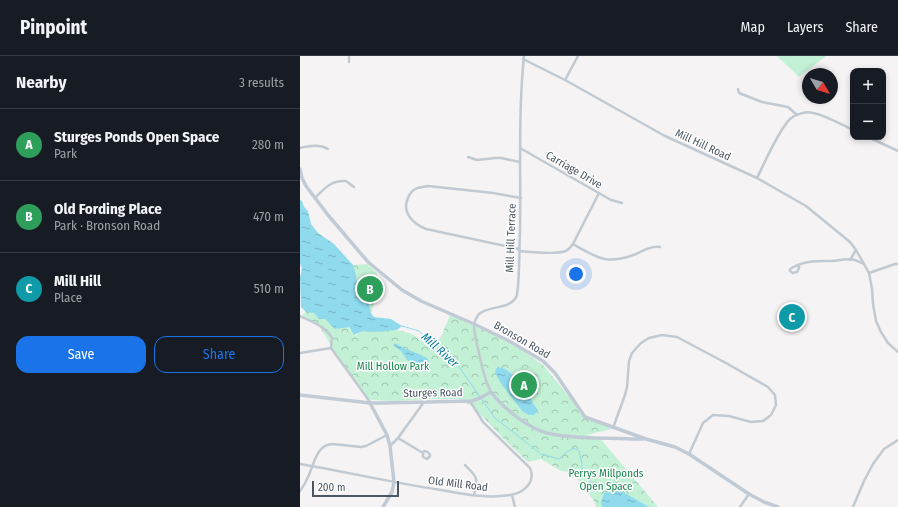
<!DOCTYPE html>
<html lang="en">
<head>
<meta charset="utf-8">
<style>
  body { margin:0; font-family:"Fira Sans Condensed",sans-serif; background:#242831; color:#f1f3f6 }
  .controls { position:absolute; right:12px; top:12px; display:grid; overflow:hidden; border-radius:8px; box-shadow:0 2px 6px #0003 }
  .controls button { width:36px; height:36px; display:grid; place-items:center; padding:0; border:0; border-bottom:1px solid #363941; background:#171b24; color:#f1f3f6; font:20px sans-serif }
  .compass { position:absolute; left:502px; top:12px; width:36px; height:36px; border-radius:50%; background:#171b24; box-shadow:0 2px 6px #0003; rotate:128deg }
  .scale { position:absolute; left:12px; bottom:10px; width:87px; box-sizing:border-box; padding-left:4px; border:2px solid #4a5661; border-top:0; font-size:11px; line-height:14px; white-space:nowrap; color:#4a5661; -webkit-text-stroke:3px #fff; paint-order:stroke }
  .you { position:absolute; left:276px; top:218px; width:14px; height:14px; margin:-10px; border:3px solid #fff; border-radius:50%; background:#1a73e8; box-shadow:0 0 0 6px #1a73e833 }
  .badge { display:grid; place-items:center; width:26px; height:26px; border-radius:50%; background:#1a73e8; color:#fff; font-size:13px; font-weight:700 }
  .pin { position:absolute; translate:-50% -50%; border:2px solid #fff; box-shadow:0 1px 4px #0006 }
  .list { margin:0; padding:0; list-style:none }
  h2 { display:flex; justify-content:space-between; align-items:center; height:52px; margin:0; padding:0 16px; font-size:17px }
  h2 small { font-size:13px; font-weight:400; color:#9ea1a6 }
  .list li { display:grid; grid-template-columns:26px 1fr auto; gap:12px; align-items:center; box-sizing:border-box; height:72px; padding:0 16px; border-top:1px solid #363941 }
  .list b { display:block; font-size:15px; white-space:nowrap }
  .list p { margin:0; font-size:13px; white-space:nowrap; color:#9ea1a6 }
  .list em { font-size:13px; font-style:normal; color:#9ea1a6 }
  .actions { display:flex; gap:8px; padding:12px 16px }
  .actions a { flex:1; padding:9px 0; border:1px solid #1a73e8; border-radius:12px; text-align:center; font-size:14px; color:#1a73e8 }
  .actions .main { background:#1a73e8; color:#fff }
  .map { position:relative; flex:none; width:598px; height:451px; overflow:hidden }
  header { display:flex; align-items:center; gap:24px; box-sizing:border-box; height:56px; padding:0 20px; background:#171b24; border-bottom:1px solid #363941 }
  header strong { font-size:19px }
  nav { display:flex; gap:22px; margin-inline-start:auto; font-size:14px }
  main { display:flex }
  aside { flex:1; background:#171b24 }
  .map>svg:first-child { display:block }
</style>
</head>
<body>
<header>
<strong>Pinpoint</strong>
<nav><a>Map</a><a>Layers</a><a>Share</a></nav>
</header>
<main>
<aside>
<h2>Nearby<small>3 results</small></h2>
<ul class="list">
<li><span class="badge" style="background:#2e9e5b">A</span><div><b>Sturges Ponds Open Space</b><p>Park</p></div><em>280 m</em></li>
<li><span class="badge" style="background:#2e9e5b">B</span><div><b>Old Fording Place</b><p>Park · Bronson Road</p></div><em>470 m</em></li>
<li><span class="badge" style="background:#0f9aa8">C</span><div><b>Mill Hill</b><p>Place</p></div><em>510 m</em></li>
</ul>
<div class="actions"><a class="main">Save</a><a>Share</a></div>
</aside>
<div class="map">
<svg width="598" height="451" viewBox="0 0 598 451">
  <defs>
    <pattern id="forest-crowns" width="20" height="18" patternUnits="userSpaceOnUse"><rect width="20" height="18" fill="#c3f1d5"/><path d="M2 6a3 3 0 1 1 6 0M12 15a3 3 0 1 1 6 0" fill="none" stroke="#a0c6b0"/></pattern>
    <pattern id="water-ripples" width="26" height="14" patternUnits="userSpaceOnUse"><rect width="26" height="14" fill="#90daee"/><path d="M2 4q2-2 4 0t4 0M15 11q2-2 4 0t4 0" fill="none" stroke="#78b4c4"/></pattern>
  </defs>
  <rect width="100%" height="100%" fill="#f5f3f3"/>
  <path fill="#c3f1d5" d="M477,0H526L499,21Z"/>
  <g fill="url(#forest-crowns)">
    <path d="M67,208L77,217C77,231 76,244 71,257L68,245L59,236L62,233C57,225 56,218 53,209Z"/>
    <path d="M7,255L14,256L18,262L25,263L48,271L55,280L63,275L93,274L102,275L112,278L131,291L141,281L150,259L200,282L223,295L243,309L286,361L312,373L286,379L299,381L358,451H296L294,445L272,416L261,415L241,403L228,406L201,380L185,363L170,349L158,343H128L95,345L71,344L68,342L33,295L30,288L18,268L2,259Z"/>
  </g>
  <g fill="url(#water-ripples)">
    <path d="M0,144L2,145L4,151L8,155L11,168L18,177L34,188L53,209L56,219L57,225L62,233L60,236L68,245L71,257L74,261L91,263L102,270L97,274L74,276L63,275L54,279L49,271L35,273L25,263H19L14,257L6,256L1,251L0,222L2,212L0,208Z"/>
    <path d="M95,287L104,292L119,298L127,302L130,307V313L126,316L122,315L107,304L101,295L93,289Z"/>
    <path d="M198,311C201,312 203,312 205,313C217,320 231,343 238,355L234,359H229L222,355L200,326L195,317L196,313Z"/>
    <path d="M317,433L323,436L349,451H302L301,447L304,437L312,436Z"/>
  </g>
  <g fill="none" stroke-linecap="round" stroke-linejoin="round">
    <path stroke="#90daee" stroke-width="1" d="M102,270L119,275L159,311L195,362L241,398L259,403L267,396L274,392L279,395L282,408V419L304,437"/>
    <g stroke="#c1cad2" stroke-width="2.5">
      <path d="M49,0V6"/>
      <path d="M223,3L265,24L365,80L457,122L506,150L550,186L556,194L569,217L572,233L573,248L576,265L581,276L588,287L598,296"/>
      <path d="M265,24L278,0"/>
      <path d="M438,33L439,37L462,46L488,51L497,59"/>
      <path d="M568,81L598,95"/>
      <path d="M0,92C10,90 19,88 28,93"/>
      <path d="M220,92L311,144L322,147"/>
      <path d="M168,101L177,104L195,102H201L220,106"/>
      <path d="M457,122C465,106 478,75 490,63C496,58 506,55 513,57C525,59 542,69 553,74"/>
      <path d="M15,142C25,132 31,124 46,125L54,131"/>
      <path d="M273,188C299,203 307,209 336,198C344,194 351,190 360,191"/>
      <path d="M219,193L126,173C114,168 101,157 108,142C109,139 112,135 115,133C119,131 124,131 128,130L193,137L221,142"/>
      <path d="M219,195C231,196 256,199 266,195C269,193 271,191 273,188L299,137"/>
      <path d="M550,204L556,194"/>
      <path d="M499,209V212L497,216L493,217L490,215V213C503,204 518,205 533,205C540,204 548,202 555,204C558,205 561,207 564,208"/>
      <path d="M569,217L595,208H598"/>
      <path d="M0,260C12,266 25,270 32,282L31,292"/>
      <path d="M0,297L31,292L70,346"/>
      <path d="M191,336C184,323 182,310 179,297C177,288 174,278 174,269C174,265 177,261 179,258C189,249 212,254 217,239C220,218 219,196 220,175C221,116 218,58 224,0"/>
      <path d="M313,372L325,339L327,331L329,305L332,297L341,287L349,282L362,279L377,281L426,307L468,331L475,339L476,349L471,359L463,365L451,366L429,360L413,359L403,367L389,398"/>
      <path d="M98,382L123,397V401L127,403L130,400C130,397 127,395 124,395L123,397"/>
      <path d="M90,390L98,382L124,346"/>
      <path d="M0,408C47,416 94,427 141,434C164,438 187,443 210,439C224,437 236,426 230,412L183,366L170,345"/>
      <path d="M165,409C178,422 178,421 174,439"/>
      <path d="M0,435C3,431 6,426 8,421C14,409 16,388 33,388L61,391L66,390L87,379"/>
      <path d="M212,439L215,451"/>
      <path d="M440,451L449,438"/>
      <path d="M553,451L564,425L573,408L584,393L598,384"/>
    </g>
    <g stroke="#c1cbd6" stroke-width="3.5">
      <path d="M0,113L2,122L6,130L28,159L68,206L102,234L121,245L174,268L209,285L243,305L255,317L285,361L346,383L375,391L389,398L449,438L464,446L478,451"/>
      <path d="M0,339L70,347H82L172,345L180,342L191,336C203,352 228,372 247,377C262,381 278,381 293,382C310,382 326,383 343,383"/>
      <path d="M70,347L87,379L90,390L94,426L92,436L83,451"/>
    </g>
  </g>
  <g text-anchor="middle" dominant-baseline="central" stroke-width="3" stroke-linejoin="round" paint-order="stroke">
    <g font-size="11" fill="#4a5661" stroke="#fff">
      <text transform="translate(403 89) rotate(25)">Mill Hill Road</text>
      <text transform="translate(274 114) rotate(30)">Carriage Drive</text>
      <text transform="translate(211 182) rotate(-88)">Mill Hill Terrace</text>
      <text transform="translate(222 284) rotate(30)">Bronson Road</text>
      <text transform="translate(133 337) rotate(-1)">Sturges Road</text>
      <text transform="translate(158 428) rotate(7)">Old Mill Road</text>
    </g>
    <g font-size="11" fill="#17864f" stroke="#fff">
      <text x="93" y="310">Mill Hollow Park</text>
      <text x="306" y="417">Perrys Millponds<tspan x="306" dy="13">Open Space</tspan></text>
    </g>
    <g font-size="12" font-style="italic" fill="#0c7c9b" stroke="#fff">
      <text transform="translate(140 294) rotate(42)">Mill River</text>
    </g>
  </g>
</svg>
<div class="controls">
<button>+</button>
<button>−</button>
</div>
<svg class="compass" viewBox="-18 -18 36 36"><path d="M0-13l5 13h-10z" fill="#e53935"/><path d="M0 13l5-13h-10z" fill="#9ea1a6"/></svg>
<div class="scale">200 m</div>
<div class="you"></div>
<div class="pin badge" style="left:224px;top:329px;background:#2e9e5b">A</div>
<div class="pin badge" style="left:70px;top:233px;background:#2e9e5b">B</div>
<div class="pin badge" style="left:492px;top:261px;background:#0f9aa8">C</div>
</div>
</main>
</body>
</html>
